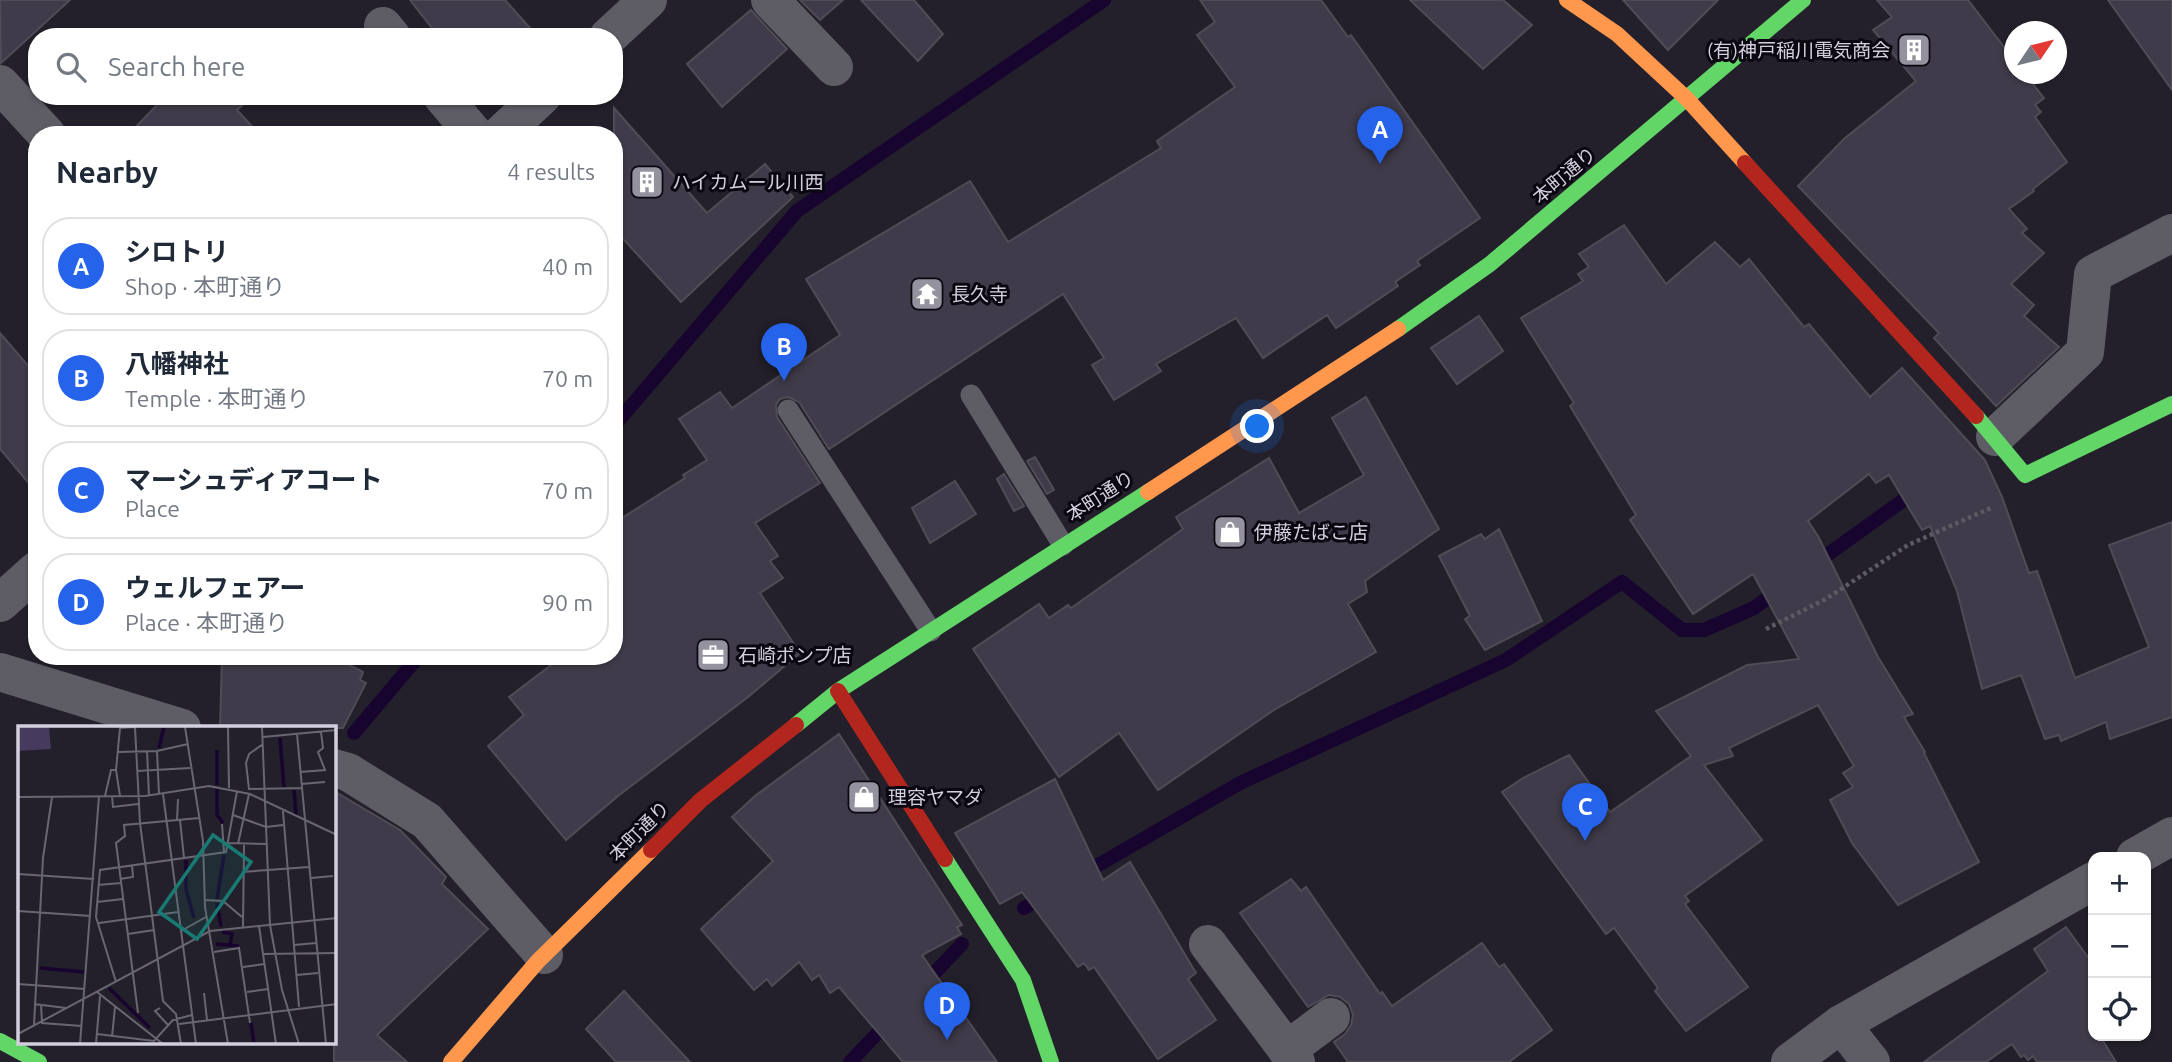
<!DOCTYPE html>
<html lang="en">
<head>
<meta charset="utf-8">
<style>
  body { margin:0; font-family:Ubuntu,"Noto Sans JP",sans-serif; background:#f2f2f3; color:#1f2937 }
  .controls { position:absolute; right:21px; bottom:21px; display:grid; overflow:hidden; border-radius:14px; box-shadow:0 2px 5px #0004 }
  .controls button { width:63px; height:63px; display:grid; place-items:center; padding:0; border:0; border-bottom:2px solid #e0e1e3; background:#fff; color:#1f2937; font:35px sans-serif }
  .compass { position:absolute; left:2004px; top:21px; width:63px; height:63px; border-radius:50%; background:#fff; box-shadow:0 2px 5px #0004; rotate:55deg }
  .you { position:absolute; left:1258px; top:427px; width:24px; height:24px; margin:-18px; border:5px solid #fff; border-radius:50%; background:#1a73e8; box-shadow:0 0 0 10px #1a73e833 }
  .badge { display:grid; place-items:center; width:46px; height:46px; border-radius:50%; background:#2563eb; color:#fff; font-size:23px; font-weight:700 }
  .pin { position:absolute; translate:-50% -58px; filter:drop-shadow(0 2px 4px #0008) }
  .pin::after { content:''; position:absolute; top:37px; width:24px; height:21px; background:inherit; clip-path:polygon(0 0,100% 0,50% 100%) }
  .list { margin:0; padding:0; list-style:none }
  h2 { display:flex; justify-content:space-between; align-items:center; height:91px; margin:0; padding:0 28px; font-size:30px }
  h2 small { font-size:23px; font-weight:400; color:#747a83 }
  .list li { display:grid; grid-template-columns:46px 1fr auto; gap:21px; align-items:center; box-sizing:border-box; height:98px; margin:0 14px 14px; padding:0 14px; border:2px solid #e0e1e3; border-radius:28px }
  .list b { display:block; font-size:26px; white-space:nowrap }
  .list p { margin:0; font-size:23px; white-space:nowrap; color:#747a83 }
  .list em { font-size:23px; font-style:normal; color:#747a83 }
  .icon { flex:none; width:38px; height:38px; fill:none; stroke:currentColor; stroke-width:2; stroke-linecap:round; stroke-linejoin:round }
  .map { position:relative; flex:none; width:2172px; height:1062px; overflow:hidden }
  .search { position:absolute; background:#fff; box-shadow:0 2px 5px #0004; left:28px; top:28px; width:595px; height:77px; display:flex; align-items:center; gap:18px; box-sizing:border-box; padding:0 24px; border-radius:28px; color:#747a83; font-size:26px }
  .panel { position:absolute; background:#fff; box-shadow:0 2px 5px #0004; left:28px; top:126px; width:595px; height:539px; border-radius:28px }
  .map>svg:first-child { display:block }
</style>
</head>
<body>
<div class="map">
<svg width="2172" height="1062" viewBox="0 0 2172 1062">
  <rect width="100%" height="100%" fill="#23202b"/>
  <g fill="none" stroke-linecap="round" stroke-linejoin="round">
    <g stroke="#17042f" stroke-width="14">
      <path d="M614,426L797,211L1104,0"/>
      <path d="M1813,565L1919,489"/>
      <path d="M354,733L419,656"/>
      <path d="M1081,875L1240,783L1506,660L1622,582L1682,630H1704L1754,608L1780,589"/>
      <path d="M1024,908L1048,894"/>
      <path d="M922,986L962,944"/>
      <path d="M850,1062L891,1019"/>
    </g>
  </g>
  <g fill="#403b4a" stroke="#4f4c56" stroke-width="2">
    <path d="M0,0H70L1,63Z"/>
    <path d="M410,0H505L538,37H439Z"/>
    <path d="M800,0H843L820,20Z"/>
    <path d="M861,0H914L943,34L918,61Z"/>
    <path d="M1200,0H1321L1348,37L1351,35L1480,218L1417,261L1420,265L1395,282L1398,286L1336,328L1327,315L1263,358L1236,318L1156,364L1161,371L1114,400L1092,365L1104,358L1063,294L829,449L799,402L788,397L780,399L776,405L777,417L820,483L755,523L778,556L770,561L783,578L760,593L800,653L748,697L618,796L566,840L488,746L524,715L509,697L563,656H614V523L685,478L683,475L707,460L679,419L720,392L732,408L840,335L806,279L970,181L1008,242L1161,148L1157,141L1235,87L1197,35L1215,22Z"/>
    <path d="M1410,0H1503L1532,25L1483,69Z"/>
    <path d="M1623,0H1718L1668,50Z"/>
    <path d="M1877,0H1968L2014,60V74H2025L2044,98L2035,105L2041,112L2035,117L2067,162L2033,189L2034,191L2009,209L2027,229L2022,233L2044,253L2011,284L2034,305L2024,316L2059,347L1996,406L1934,338L1939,333L1798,186L1845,138L1916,81L1873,30L1892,17Z"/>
    <path d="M2108,0H2172V90Z"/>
    <path d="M751,10L787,49L722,107L687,64Z"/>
    <path d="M152,96H239L245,103L237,110L260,135H128L158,104Z"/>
    <path d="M614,108L707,213L765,164L793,197L681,302L614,229Z"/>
    <path d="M1624,225L1666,284L1715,242L1740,267L1749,259L1804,327L1809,324L1870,397L1902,368L1985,460L2002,497L2029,573L2037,571L2075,678L2149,647L2109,545L2172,522V717L2110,739L2106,722L2061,741L2059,735L2045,739L2021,675L1982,689L1957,591L1930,526L1922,530L1889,475L1876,483L1869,474L1808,521L1818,536L1878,657L1913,714L1904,717L1925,752L1924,753L1979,862L1898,905L1852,843L1830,800L1853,787L1843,773L1854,766L1818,705L1729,748L1733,756L1704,765L1762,840L1685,896L1689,901L1685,904L1748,987L1686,1031L1655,991L1658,988L1614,928L1606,934L1502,792L1523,778L1569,755L1610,812L1691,756L1656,711L1747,665L1799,659L1753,574L1693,614L1630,520L1636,515L1570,406L1574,403L1521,318L1583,281L1578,274L1589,267L1579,254Z"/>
    <path d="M1479,316L1503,351L1457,384L1431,348Z"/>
    <path d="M0,333L37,376V493L0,449Z"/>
    <path d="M1366,397L1439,529L1365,581L1367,592L1348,604L1376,652L1274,710L1158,790L1119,733L1059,777L973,649L1039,604L1049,618L1068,605L1071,608L1183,529L1176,517L1269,458L1299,513L1364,475L1332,418Z"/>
    <path d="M1035,457L1054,490L1047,494L1027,461Z"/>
    <path d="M1004,474L1024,506L1014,511L997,479Z"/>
    <path d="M955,481L976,514L930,543L912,508Z"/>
    <path d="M1499,529L1542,621L1485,650L1465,619L1470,616L1439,556L1481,534L1485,539Z"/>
    <path d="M222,656H332L363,672L360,680L366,683L343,728H220Z"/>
    <path d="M839,734L962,925L957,927L961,934L922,955L997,1062H903L839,987L830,993L819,975L812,980L799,962L772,986L767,979L754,990L701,929L773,861L732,817L755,796Z"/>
    <path d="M1055,779L1103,880L1130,862L1196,973L1188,979L1216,1020L1158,1059L1094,967L1089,970L1084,963L1078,967L1022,892L1000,904L955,833Z"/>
    <path d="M334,791L400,830L446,877L442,884L488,929L377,1035L407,1062H334Z"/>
    <path d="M1291,879L1301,891L1306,887L1380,994L1382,992L1392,1006L1482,943L1499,967L1504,964L1552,1030L1509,1062H1348L1334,1042L1345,1034L1351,1025L1353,1015L1349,1004L1340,997L1329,995L1308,1007L1240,913Z"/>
    <path d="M2066,927L2093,964V1036H2100L2116,1062H2037L2033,1056L2028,1060L2024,1055L2021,1057L2012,1044L1986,1062H1924L2048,971L2034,949Z"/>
    <path d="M624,991L690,1062H616L586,1029Z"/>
  </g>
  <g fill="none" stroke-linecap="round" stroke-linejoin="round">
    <path stroke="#5c5a62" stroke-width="4.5" stroke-dasharray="3.5 3.5" stroke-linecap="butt" d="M1766,629L1826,599L1908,545L1993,507"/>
    <g stroke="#5e5c65" stroke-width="21">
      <path d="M971,395L1063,545"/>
      <path d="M788,410L931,631"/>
    </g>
    <g stroke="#5e5c65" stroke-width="38">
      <path d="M770,0L834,67"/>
      <path d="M383,26L392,37"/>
      <path d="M608,37L648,0"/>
      <path d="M0,84L47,135"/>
      <path d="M442,96L475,135"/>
      <path d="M500,135L542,96"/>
      <path d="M1995,437L2085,352L2093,274L2172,233"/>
      <path d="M0,603L37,570"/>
      <path d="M0,672L182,728"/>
      <path d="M334,768L348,772L427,821L544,955"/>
      <path d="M2135,857L2172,836"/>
      <path d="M1208,944L1296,1062"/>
      <path d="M1841,1024L1871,1062"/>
      <path d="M1287,1050L1331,1017"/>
      <path d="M1790,1062L1841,1024L2093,881"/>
    </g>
    <g stroke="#63d668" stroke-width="16">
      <path d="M1398,329L1490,264L1803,0"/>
      <path d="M1976,416L2025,475L2172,404"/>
      <path d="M796,725L838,691L1148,492"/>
      <path d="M945,859L1023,980L1051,1062"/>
      <path d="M0,1041L39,1062"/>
    </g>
    <g stroke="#ff974d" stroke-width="16">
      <path d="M1567,0L1617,34L1687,99L1745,163"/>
      <path d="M1148,492L1398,329"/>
      <path d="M451,1062L538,961L651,850"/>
    </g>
    <g stroke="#b3261e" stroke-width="16">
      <path d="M1745,163L1976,416"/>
      <path d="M838,691L945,859"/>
      <path d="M651,850L701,800L796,725"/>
    </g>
  </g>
  <defs>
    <symbol id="building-square" viewBox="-11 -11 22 22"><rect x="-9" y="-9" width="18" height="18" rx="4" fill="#95929f" stroke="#0a0711"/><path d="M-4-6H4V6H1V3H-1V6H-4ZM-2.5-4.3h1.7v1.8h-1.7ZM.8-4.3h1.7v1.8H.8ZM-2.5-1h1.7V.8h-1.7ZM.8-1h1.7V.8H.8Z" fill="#fff"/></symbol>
    <symbol id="temple-square" viewBox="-11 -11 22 22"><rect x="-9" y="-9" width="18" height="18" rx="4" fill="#95929f" stroke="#0a0711"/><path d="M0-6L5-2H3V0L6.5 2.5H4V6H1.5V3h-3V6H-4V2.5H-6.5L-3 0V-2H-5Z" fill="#fff"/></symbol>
    <symbol id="shop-square" viewBox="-11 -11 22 22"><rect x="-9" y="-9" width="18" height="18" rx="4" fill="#95929f" stroke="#0a0711"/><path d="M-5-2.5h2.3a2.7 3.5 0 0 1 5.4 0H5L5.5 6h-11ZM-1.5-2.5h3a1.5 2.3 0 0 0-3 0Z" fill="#fff"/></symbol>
    <symbol id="office-square" viewBox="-11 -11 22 22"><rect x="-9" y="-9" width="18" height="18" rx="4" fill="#95929f" stroke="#0a0711"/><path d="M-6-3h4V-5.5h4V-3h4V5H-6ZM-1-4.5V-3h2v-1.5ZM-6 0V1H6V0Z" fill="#fff"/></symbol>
  </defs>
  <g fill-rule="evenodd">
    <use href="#building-square" x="1895" y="31" width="38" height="38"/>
    <use href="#building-square" x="628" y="163" width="38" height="38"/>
    <use href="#temple-square" x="908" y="275" width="38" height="38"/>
    <use href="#shop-square" x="1211" y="513" width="38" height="38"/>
    <use href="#office-square" x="694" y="636" width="38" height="38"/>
    <use href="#shop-square" x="845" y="778" width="38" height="38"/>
  </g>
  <g text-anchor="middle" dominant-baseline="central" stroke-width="6" stroke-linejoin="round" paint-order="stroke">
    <g font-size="19" fill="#d3cfde" stroke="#0a0711" text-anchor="start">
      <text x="1890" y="50" text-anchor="end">(有)神戸稲川電気商会</text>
      <text x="672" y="182">ハイカムール川西</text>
      <text x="951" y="294">長久寺</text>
      <text x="1254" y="532">伊藤たばこ店</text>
      <text x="738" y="655">石崎ポンプ店</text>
      <text x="888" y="797">理容ヤマダ</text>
    </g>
    <g font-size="19" fill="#d3cfde" stroke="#0a0711">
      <text transform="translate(1564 175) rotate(-40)">本町通り</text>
      <text transform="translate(1100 496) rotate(-33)">本町通り</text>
      <text transform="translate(639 831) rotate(-45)">本町通り</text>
    </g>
  </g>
  <g transform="translate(18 726)">
    <rect width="318" height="318" fill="#23202b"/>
    <path d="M0,1H31L33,23L0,25Z" fill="#463a5e"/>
    <path fill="none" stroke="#17042f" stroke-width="3.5" d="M262,12L266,62M141,22L146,1M199,59V24M199,63V89L205,97M276,64L278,89M168,134V163L176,192M199,173L206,129M199,177L203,201M204,206L214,208L212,219M198,218L221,220M22,242L66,246M91,262L132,302M233,297L236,318"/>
    <path fill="none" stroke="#696673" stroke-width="2" d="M117,1L122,97L145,275L158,288L163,318M167,1L185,115L187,181L210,318M210,1L211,62M244,1L252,199L264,264L281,318M279,8L308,318M245,11L319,4M245,18L231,28L228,37L231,63L284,62M129,25L131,70M139,25L141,68M100,26L139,25L170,18M119,45L172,42M282,46L307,44L300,26L305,22L303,6M283,58L307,56M145,68L178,318M87,70L93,44H98M94,70L95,81L120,78M102,70L98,44L102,2L117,1M0,71L127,70L191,60L232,68L319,109M265,85L281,281M215,89L248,101L265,99M159,94L160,73M162,94L166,132M204,98L206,126M210,117L249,118M220,118L231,68M224,146L291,141M0,148L76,153M293,152L315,150M102,153L115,151L114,139M80,159L103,157M186,174L205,175L224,191M79,176L105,173M0,185L73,190M81,197L160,186M241,200L258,318M225,201L226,119M163,205L188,191M110,208L136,204M276,219L298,217M196,226L221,222L232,297M245,228L319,227M225,241L246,238M278,249L300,247M98,256L78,191L82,144L208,126L219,65M0,258L67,263M79,266L145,318M229,266L250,263M186,267L189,294M16,278L48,282M23,278L24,297L64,300M142,282L137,285L150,299M120,287L98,117L107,110L106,99L181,92M161,298L319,278M16,299L25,132L34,71M0,308L192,205L319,192M79,308L136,315L155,294L174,289M94,311L97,281M62,318L81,70M78,318L82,270"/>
    <path fill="#197a74" fill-opacity="0.15" stroke="#197a74" stroke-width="3.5" d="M195,109L233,136L179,213L141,186Z"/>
    <rect width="318" height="318" fill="none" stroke="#d3cfde" stroke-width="3.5"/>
  </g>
</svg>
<div class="controls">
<button>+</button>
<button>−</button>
<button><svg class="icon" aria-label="locate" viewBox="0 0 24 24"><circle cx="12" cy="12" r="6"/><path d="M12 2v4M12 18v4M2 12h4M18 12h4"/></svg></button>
</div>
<svg class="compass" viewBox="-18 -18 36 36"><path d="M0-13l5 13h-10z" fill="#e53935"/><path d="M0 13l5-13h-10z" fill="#747a83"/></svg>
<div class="you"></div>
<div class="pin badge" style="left:1380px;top:164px">A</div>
<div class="pin badge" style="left:784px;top:381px">B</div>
<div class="pin badge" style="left:1585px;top:841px">C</div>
<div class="pin badge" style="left:947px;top:1040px">D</div>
<div class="search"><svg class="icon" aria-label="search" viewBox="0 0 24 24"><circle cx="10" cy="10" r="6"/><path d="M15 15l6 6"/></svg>Search here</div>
<section class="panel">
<h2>Nearby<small>4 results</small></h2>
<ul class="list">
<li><span class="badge">A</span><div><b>シロトリ</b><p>Shop · 本町通り</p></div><em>40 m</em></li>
<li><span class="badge">B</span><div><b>八幡神社</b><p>Temple · 本町通り</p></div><em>70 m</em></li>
<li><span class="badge">C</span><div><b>マーシュディアコート</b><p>Place</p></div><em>70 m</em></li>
<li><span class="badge">D</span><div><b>ウェルフェアー</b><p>Place · 本町通り</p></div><em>90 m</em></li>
</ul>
</section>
</div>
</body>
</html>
